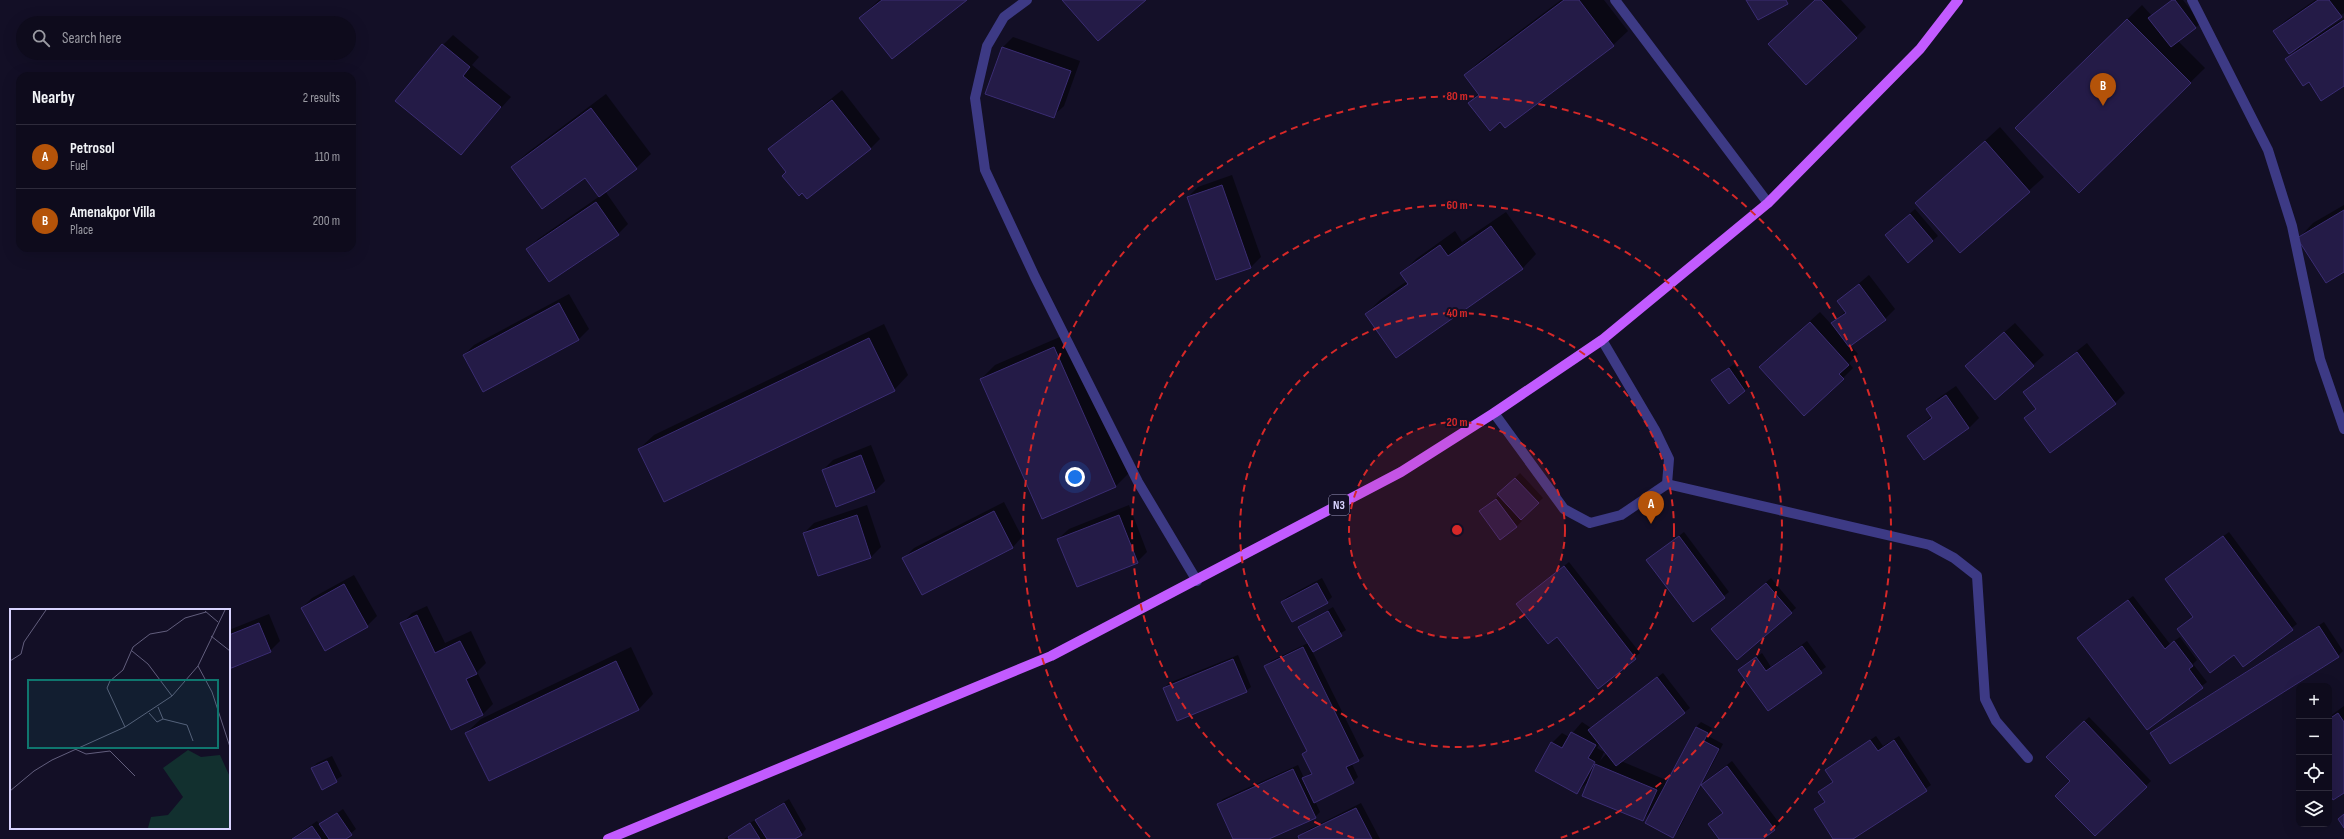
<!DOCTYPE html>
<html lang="en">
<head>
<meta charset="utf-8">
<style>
  body { margin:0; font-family:"Sofia Sans Condensed",sans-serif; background:#171425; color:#f1f3f6 }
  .controls { position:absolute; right:12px; bottom:12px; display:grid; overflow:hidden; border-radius:8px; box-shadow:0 4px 16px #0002 }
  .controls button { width:36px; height:36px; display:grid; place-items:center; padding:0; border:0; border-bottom:1px solid #2e2b3b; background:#0e0b1c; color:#f1f3f6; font:20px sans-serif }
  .you { position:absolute; left:1075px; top:477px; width:14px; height:14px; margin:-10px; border:3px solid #fff; border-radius:50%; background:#1a73e8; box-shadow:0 0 0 6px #1a73e833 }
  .badge { display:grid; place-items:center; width:26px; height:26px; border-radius:50%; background:#b45309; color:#fff; font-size:13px; font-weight:700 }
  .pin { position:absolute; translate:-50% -33px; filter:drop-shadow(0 1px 2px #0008) }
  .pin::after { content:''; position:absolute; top:21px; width:14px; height:12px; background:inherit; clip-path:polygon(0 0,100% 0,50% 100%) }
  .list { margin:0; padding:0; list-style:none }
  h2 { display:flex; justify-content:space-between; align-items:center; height:52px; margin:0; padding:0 16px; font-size:17px }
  h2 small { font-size:13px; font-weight:400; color:#9b9ba3 }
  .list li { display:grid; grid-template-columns:26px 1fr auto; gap:12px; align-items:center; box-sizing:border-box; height:64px; padding:0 16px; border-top:1px solid #2e2b3b }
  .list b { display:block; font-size:15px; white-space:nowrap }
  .list p { margin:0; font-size:13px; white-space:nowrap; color:#9b9ba3 }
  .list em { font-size:13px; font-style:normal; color:#9b9ba3 }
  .icon { flex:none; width:22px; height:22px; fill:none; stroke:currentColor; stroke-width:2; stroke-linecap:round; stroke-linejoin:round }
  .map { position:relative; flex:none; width:2344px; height:839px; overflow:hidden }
  .search { position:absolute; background:#0e0b1c; box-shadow:0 4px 16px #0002; left:16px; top:16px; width:340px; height:44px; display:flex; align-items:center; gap:10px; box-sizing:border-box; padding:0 14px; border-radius:22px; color:#9b9ba3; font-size:15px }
  .panel { position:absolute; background:#0e0b1c; box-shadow:0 4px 16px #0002; left:16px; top:72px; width:340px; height:180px; border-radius:12px }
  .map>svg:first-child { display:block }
</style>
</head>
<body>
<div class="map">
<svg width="2344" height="839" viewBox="0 0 2344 839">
  <rect width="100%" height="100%" fill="#130f26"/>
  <g fill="#0007" fill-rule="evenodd">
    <path d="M879,0H966L860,18Z"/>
    <path d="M1561,0H1604L1628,31L1613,45L1505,127L1500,121L1469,103L1479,93L1465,75L1480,61Z"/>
    <path d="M1816,0H1841L1866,27L1856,37Z"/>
    <path d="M2172,0H2183L2201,23L2178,41L2205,68L2079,191L2016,128L2142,5L2152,16Z"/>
    <path d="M2315,0H2344V13L2299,46L2300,47L2344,18V84L2309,81L2287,60L2299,47L2275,31L2285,21Z"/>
    <path d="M453,35L479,57L472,65L511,97L461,153L443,45Z"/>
    <path d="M1013,37L1080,61L1064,106L1053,116L1003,47Z"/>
    <path d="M842,90L880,139L870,149L787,172L769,149Z"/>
    <path d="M606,94L651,154L636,168L605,191L628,224L618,234L550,281L528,249L538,239L600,196L586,176L512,167L527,153Z"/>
    <path d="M2000,127L2044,177L1960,252L1917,203Z"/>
    <path d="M1232,175L1261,257L1251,267L1188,197L1198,187Z"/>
    <path d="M2344,205V271L2299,238L2313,223Z"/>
    <path d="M1915,209L1938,236L1908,261L1886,235Z"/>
    <path d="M1506,212L1536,254L1522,269L1366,314L1380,300L1407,281L1402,273L1416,259L1455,231L1462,242Z"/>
    <path d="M1869,275L1895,309L1885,319L1850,345L1858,354L1849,363L1853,368L1843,378L1771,357L1820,312L1831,324L1846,311L1838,301Z"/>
    <path d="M569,294L589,329L579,339L484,390L464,355L474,345Z"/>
    <path d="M2015,323L2044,355L1995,399L1977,356Z"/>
    <path d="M884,324L908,375L894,390L639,449L654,435Z"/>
    <path d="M1069,333L1130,472L1116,486L981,379L995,365Z"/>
    <path d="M2087,343L2125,393L2115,403L2051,452L2025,418L2036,408L2025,392Z"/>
    <path d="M1734,364L1750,386L1729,402L1713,380Z"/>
    <path d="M1956,386L1979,418L1969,428L1924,458L1908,436L1932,416L1927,409L1937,399Z"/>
    <path d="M871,445L885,481L875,491L837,506L823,470L833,460Z"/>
    <path d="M1520,473L1543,498L1520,519L1522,521L1517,526L1500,539L1480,511L1500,495L1499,494Z"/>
    <path d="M1004,502L1022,537L1012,548L904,558L914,548Z"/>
    <path d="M867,505L881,547L871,557L804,533L814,523Z"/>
    <path d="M1129,505L1147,552L1137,562L1058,539L1069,529Z"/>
    <path d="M1684,532L1729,592L1693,620L1653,556Z"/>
    <path d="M2229,532L2297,624L2243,665L2234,654L2178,629L2194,617L2166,579Z"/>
    <path d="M1569,562L1640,653L1598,687L1557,636L1517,604Z"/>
    <path d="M354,575L377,616L367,626L302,608L312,598Z"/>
    <path d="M1322,578L1332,597L1327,602H1282L1287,597Z"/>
    <path d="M1771,578L1796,608L1737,659L1717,625Z"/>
    <path d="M2133,596L2170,644L2180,637L2197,660L2193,664L2207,682L2147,728L2078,638Z"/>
    <path d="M427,606L445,643L471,631L486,663L477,672L493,704L483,714L452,728L402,624L412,613Z"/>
    <path d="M1333,607L1346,630L1312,651L1364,756L1352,764L1358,777L1353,782L1315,801L1320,812L1315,817L1266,839H1234L1218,804L1223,799L1298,765L1304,778L1312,772L1304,754L1308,750L1266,666L1271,661L1308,643L1299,627Z"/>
    <path d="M269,614L280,641L270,651L229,668V630Z"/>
    <path d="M2324,622L2343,651L2338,656L2151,733Z"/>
    <path d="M1807,641L1826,667L1768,710L1740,670L1762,653L1771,667Z"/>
    <path d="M631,647L653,694L639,709L489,780L466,733L481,719Z"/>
    <path d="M1238,655L1251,687L1246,691L1164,688L1169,683Z"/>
    <path d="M1663,673L1690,708L1621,761L1666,780L1664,789L1696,727L1701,722L1712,728L1708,736L1723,744L1702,784L1732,761L1780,824L1762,839H1720L1709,824L1723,812L1702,784L1678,831L1673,836L1651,811L1643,820L1589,781L1577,792L1552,743L1562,733L1569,737L1582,722L1591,728ZM1600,743L1610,756L1606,754L1600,761L1604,752L1597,748Z"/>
    <path d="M2344,706V791L2329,792V717Z"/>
    <path d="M2089,717L2151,781L2095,835L2071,781L2048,757Z"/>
    <path d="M1876,736L1883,746L1899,736L1931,785L1851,839H1835L1815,809L1825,801L1819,792L1834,781L1826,770Z"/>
    <path d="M332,756L342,776L322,788L312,768L317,763Z"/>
    <path d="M789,799L806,829L802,834L793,839H724Z"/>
    <path d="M1361,803L1380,839H1300L1299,836L1304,832Z"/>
    <path d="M343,809L356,829L344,839H291L317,821L320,825Z"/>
  </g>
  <g fill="#241b47" stroke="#3b2d73">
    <path d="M882,0H967L892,59L859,18Z"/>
    <path d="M1062,0H1146L1098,41Z"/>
    <path d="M1564,0H1579L1614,46L1505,128L1500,122L1490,131L1468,103L1479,95L1464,75Z"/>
    <path d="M1746,0H1786L1788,4L1758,20Z"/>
    <path d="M1815,0H1821L1857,38L1806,85L1768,44Z"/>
    <path d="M2172,0H2175L2196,28L2171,47L2148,18Z"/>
    <path d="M2318,0H2329L2342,17L2289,54L2273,31Z"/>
    <path d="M2127,19L2191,83L2079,193L2015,128Z"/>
    <path d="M2344,20V86L2321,101L2309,82L2303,86L2285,59Z"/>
    <path d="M442,44L470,67L463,76L501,107L461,155L395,101Z"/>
    <path d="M1002,47L1071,71L1054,118L985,94Z"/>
    <path d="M832,100L871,149L807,199L802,193L799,196L782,176L786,172L768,149Z"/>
    <path d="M591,108L637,169L599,197L585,178L542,209L511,167Z"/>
    <path d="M1985,141L2030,192L1960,253L1915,203Z"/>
    <path d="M1222,185L1251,268L1216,280L1187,197Z"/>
    <path d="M596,202L619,235L549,282L526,249Z"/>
    <path d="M2344,210V272L2326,283L2297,238Z"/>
    <path d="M1910,214L1933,241L1908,263L1885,235Z"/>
    <path d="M1491,226L1523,269L1396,358L1365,314L1408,284L1400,273L1440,245L1448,256Z"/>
    <path d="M1859,284L1886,320L1849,347L1831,323L1846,313L1837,301Z"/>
    <path d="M559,303L579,340L483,392L463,355Z"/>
    <path d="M1810,322L1849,365L1839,374L1844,379L1804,416L1759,367Z"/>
    <path d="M2004,332L2034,366L1995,400L1965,366Z"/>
    <path d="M869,338L895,391L664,502L638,449Z"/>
    <path d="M1054,347L1116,487L1042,519L980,379Z"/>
    <path d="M2077,352L2116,404L2050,453L2024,418L2036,409L2023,392Z"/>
    <path d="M1729,368L1745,391L1729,404L1711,380Z"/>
    <path d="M1946,395L1969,428L1924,460L1907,436L1932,418L1926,409Z"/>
    <path d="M861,455L875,492L836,507L822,470Z"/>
    <path d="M1515,478L1539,503L1521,520L1497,494Z"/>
    <path d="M1496,499L1517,527L1500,540L1479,511Z"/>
    <path d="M994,511L1013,548L922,595L902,558Z"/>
    <path d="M857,515L871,558L818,576L803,533Z"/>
    <path d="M1119,515L1138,563L1077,587L1057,539Z"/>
    <path d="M1679,536L1725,598L1693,622L1646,560Z"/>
    <path d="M2223,536L2293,630L2243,667L2234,655L2210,673L2177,629L2193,617L2165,579Z"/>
    <path d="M1564,566L1636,659L1598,689L1557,637L1548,644L1516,604Z"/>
    <path d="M1317,583L1328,603L1292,622L1281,602Z"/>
    <path d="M1766,583L1792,613L1737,660L1711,629Z"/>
    <path d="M344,584L368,627L325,651L301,608Z"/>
    <path d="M2128,600L2165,649L2174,641L2193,666L2189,669L2203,688L2147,730L2077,638Z"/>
    <path d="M1328,611L1342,636L1313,652L1298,627Z"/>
    <path d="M417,615L435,653L460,641L477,674L466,679L483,715L451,730L400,623Z"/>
    <path d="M259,623L271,652L229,669V635Z"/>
    <path d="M2319,626L2339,657L2170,764L2150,733Z"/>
    <path d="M1802,646L1822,673L1768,711L1738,670L1756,657L1766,671Z"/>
    <path d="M1303,647L1359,761L1346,767L1354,783L1314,803L1302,778L1312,774L1302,754L1307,751L1264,666Z"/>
    <path d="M1233,659L1247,692L1177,721L1163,688Z"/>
    <path d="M616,661L639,710L489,781L465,733Z"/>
    <path d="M1657,677L1685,713L1616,766L1588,730Z"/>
    <path d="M2338,713L2344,722V793L2333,800L2329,793V719Z"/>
    <path d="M2084,721L2147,787L2095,836L2055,796L2070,781L2046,757Z"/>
    <path d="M1696,727L1708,733L1704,741L1719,749L1673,838L1645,823Z"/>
    <path d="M1571,732L1596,745L1588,758L1595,762L1577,794L1535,771L1551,742L1562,748Z"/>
    <path d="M1870,740L1878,751L1894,740L1927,791L1853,839H1833L1814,809L1825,802L1818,792L1833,782L1825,770Z"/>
    <path d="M327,761L337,782L322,790L311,768Z"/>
    <path d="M1595,764L1657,790L1643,821L1582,796Z"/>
    <path d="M1727,766L1775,830L1763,839H1719L1708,824L1723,813L1701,785Z"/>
    <path d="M1293,769L1316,818L1269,839H1233L1217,804Z"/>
    <path d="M784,803L802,835L795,839H767L755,820Z"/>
    <path d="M1356,808L1372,839H1299L1298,836Z"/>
    <path d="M337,813L352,835L346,839H329L319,824Z"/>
    <path d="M2344,814V828L2338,819Z"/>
    <path d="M750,823L760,839H729L728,837Z"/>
    <path d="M312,826L321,839H292Z"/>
  </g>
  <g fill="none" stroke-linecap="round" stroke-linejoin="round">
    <g stroke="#3d3a85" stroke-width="10">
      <path d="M1494,413L1564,509L1590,523L1621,515L1667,484L1669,459L1655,430L1602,340"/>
      <path d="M1667,484L1930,545L1954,558L1977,576L1985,699L1996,721L2028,758"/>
    </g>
    <g stroke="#3d3a85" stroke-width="10">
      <path d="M1027,0L1004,17L987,46L975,98L985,170L1035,277L1138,482L1197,581"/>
      <path d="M1615,0L1768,203"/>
      <path d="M2192,0L2268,150L2292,226L2320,359L2344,429"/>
    </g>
    <path stroke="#c25bff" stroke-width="10" d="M608,839L1051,656L1401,472L1494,413L1602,340L1768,203L1920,49L1958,0"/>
  </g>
  <circle cx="1457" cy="530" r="108" fill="#d62828" fill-opacity=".12"/>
  <g fill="none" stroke="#d62828" stroke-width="2" stroke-dasharray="7 5">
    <circle cx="1457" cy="530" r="108"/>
    <circle cx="1457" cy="530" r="217"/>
    <path d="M1354 838A325 325 0 1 1 1560 838"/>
    <path d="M1150 837A434 434 0 1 1 1764 837"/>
  </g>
  <g text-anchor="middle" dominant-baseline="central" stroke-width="4" stroke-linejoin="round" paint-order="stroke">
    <rect fill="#130f26" stroke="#9e99be" stroke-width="1" x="1329" y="495" width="20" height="20" rx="3"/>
    <g font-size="12" font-weight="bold" fill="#d9d4ff">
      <text x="1339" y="505">N3</text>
    </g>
  </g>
  <g transform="translate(10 609)">
    <rect width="220" height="220" fill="#130f26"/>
    <path d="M178,141L191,148L210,146L220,168V219H138L141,208L158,206L173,188L153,159Z" fill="#12302f"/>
    <path fill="none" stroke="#625e7d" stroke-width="1" d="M195,2L208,13M201,27L220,42M122,42L138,55L162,87M0,52L11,45L14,33L36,1M188,57L202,83L220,138M139,104L147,113L153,110L148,98M153,110L177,116L183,132M115,118L97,79L100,72L113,61L123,38L140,25L157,22L175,9L196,3M65,140L76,145L100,142L125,167M0,182L24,162L42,151L115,118L162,87L188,57L215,1"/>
    <path fill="#0f766e" fill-opacity="0.15" stroke="#0f766e" stroke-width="2" d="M18,71H208V139H18Z"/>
    <rect width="220" height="220" fill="none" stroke="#d9d4ff" stroke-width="2"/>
  </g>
  <circle cx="1457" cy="530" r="6" fill="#d62828" stroke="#130f26" stroke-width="2"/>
  <g font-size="12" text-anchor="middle" font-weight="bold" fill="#d62828" stroke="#130f26" stroke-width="4" stroke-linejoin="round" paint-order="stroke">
    <text x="1457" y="100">80 m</text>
    <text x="1457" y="209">60 m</text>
    <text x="1457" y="317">40 m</text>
    <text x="1457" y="426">20 m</text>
  </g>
</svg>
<div class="controls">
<button>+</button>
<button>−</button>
<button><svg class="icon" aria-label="locate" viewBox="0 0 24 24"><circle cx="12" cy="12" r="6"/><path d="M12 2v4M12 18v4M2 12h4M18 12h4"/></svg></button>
<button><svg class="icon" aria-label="layers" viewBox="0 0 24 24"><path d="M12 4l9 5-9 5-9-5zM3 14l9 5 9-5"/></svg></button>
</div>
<div class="you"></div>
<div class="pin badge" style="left:1651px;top:524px">A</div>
<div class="pin badge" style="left:2103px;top:106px">B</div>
<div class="search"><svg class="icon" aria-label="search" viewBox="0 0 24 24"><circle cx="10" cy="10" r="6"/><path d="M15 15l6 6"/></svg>Search here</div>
<section class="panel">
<h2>Nearby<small>2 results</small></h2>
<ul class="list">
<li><span class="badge">A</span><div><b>Petrosol</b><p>Fuel</p></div><em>110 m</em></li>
<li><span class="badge">B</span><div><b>Amenakpor Villa</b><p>Place</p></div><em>200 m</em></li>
</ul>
</section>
</div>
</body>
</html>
